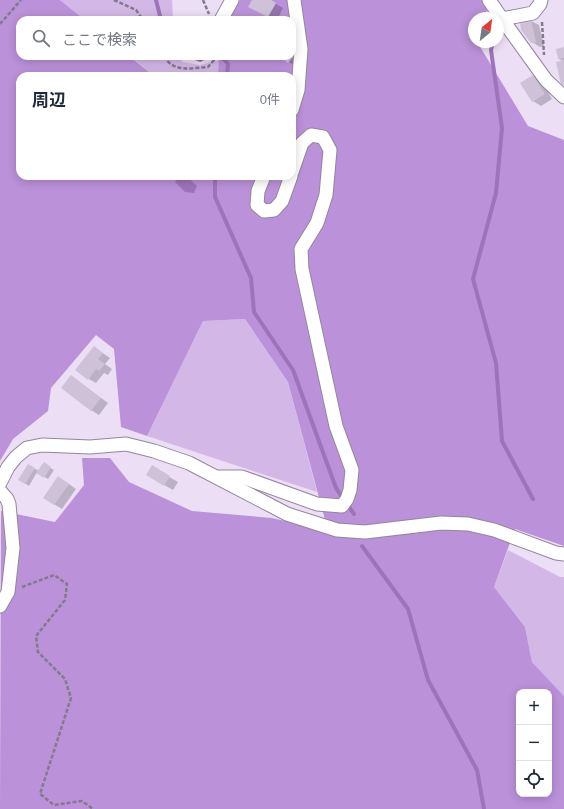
<!DOCTYPE html>
<html lang="ja">
<head>
<meta charset="utf-8">
<style>
  body { margin:0; font-family:Arial,"Noto Sans JP",sans-serif; background:#f2f2f3; color:#1f2937 }
  .controls { position:absolute; right:12px; bottom:12px; display:grid; overflow:hidden; border-radius:8px; box-shadow:0 2px 10px #0003 }
  .controls button { width:36px; height:36px; display:grid; place-items:center; padding:0; border:0; border-bottom:1px solid #e0e1e3; background:#fff; color:#1f2937; font:20px sans-serif }
  .compass { position:absolute; left:468px; top:12px; width:36px; height:36px; border-radius:50%; background:#fff; box-shadow:0 2px 10px #0003; rotate:29deg }
  .list { margin:0; padding:0; list-style:none }
  h2 { display:flex; justify-content:space-between; align-items:center; height:52px; margin:0; padding:0 16px; font-size:17px }
  h2 small { font-size:13px; font-weight:400; color:#747a83 }
  .icon { flex:none; width:22px; height:22px; fill:none; stroke:currentColor; stroke-width:2; stroke-linecap:round; stroke-linejoin:round }
  .map { position:relative; flex:none; width:564px; height:809px; overflow:hidden }
  .search { position:absolute; background:#fff; box-shadow:0 2px 10px #0003; left:16px; top:16px; width:280px; height:44px; display:flex; align-items:center; gap:10px; box-sizing:border-box; padding:0 14px; border-radius:12px; color:#747a83; font-size:15px }
  .panel { position:absolute; background:#fff; box-shadow:0 2px 10px #0003; left:16px; top:72px; width:280px; height:108px; border-radius:12px }
  .map>svg:first-child { display:block }
</style>
</head>
<body>
<div class="map">
<svg width="564" height="809" viewBox="0 0 564 809">
  <rect width="100%" height="100%" fill="#ebdef5"/>
  <g fill="#d3b7e7">
    <path d="M60,0H172L173,20H85Z"/>
    <path d="M130,56H176L183,62L200,65L219,60L218,76H154Z"/>
    <path d="M245,319L288,382L317,492L147,436L203,321Z"/>
    <path d="M508,550L560,577H564V696L532,662L525,627L494,587Z"/>
  </g>
  <path fill="#bb91d9" fill-rule="evenodd" d="M0,0H60L85,20H20V56H129L154,76H20V176H195L197,180L209,179V176H292V76H218L219,56H292V20H228L240,0H489L485,18H474V42H480L479,45L528,126L564,140V546L515,529L494,587L525,627L532,662L564,696V809H0L1,511L55,522L84,485L82,458H110L129,482L192,511L272,518L328,531L288,382L245,319L203,321L147,436L121,427L114,349L96,335L51,388L48,411L13,439L0,461ZM519,692H549V794H519Z"/>
  <path fill="#9d74b9" d="M178,177L188,178L197,186L194,193L185,192L175,182Z"/>
  <g fill="#0003">
    <path d="M253,0H269L283,8L277,20H275L258,11Z"/>
    <path d="M531,21L539,25L544,46L540,47L532,42Z"/>
    <path d="M564,49V85L562,84L563,61L559,59Z"/>
    <path d="M292,51L302,60L296,66L288,62L282,56H292Z"/>
    <path d="M533,76L541,80L552,99L541,106L533,101Z"/>
    <path d="M94,347L110,358L105,364L112,369L108,375L104,373L96,383L89,379Z"/>
    <path d="M71,376L108,403L99,415L91,410Z"/>
    <path d="M44,464L54,470L48,479L37,472L29,486L20,480L28,465L39,471Z"/>
    <path d="M152,467L178,482L173,490L147,475Z"/>
    <path d="M66,482L76,489L62,509L44,498Z"/>
  </g>
  <g fill="none" stroke-linecap="round" stroke-linejoin="round">
    <g stroke="#9d74b9" stroke-width="4">
      <path d="M156,0L161,20"/>
      <path d="M493,42L491,50L502,128L496,193L473,279L496,363L502,441L533,499"/>
      <path d="M190,56L200,60L208,56"/>
      <path d="M218,56L222,57L228,64L227,76"/>
      <path d="M215,176V197L251,278L254,312L293,370L336,488L354,514"/>
      <path d="M362,546L408,609L428,680L477,770L484,809"/>
    </g>
  </g>
  <g fill="#cfc2d8">
    <path d="M252,0H271L276,3L268,17L248,7Z"/>
    <path d="M531,20L536,42L531,43L521,30L520,22Z"/>
    <path d="M564,47V58L558,59L556,49Z"/>
    <path d="M292,52L295,55L288,63L280,56H292Z"/>
    <path d="M564,60V84L561,85L556,62Z"/>
    <path d="M533,75L545,94L532,102L520,83Z"/>
    <path d="M94,346L103,353L98,359L105,364L99,371L96,369L88,380L75,370Z"/>
    <path d="M71,375L101,398L91,411L61,388Z"/>
    <path d="M44,462L51,467L44,478L36,473Z"/>
    <path d="M28,464L35,468L25,484L18,480Z"/>
    <path d="M152,465L170,476L164,486L146,475Z"/>
    <path d="M58,476L69,484L54,505L43,498Z"/>
  </g>
  <g fill="none" stroke-linecap="round" stroke-linejoin="round">
    <defs>
      <g id="street">
        <path d="M489,0L502,19L546,80L564,97"/>
        <path d="M502,19L533,13L540,4L541,0"/>
        <path d="M221,20L232,0"/>
        <path d="M292,110L298,90L301,49L294,0"/>
        <path d="M264,176L258,191L257,205L264,211L274,210L282,201L291,176"/>
        <path d="M219,477H242L317,504L342,506L347,499L350,490L352,470L336,426L302,269L301,249L317,223L326,195L330,150L323,137L311,135L302,143L292,172"/>
        <path d="M0,483L8,467L16,457L27,448L42,445L90,447L126,444L154,451L189,463L287,514L337,530L365,532L441,523L468,524L494,530L556,553L564,554"/>
        <path d="M0,491L7,499L9,504L13,548L8,592L0,606"/>
      </g>
    </defs>
    <use href="#street" stroke="#92869b" stroke-width="15"/>
    <g stroke="#837a8a" stroke-width="2.5" stroke-dasharray="4 2" stroke-linecap="butt">
      <path d="M114,0L136,10L143,20"/>
      <path d="M203,0L209,14"/>
      <path d="M542,22L544,55"/>
      <path d="M0,24L21,0"/>
      <path d="M164,56C173,73 191,68 208,67L214,60L215,56"/>
      <path d="M22,587L54,575L67,584L65,600L36,636L38,652L65,679L71,698L40,794L54,805L82,801L93,809"/>
    </g>
    <use href="#street" stroke="#fff" stroke-width="13"/>
  </g>
</svg>
<div class="controls">
<button>+</button>
<button>−</button>
<button><svg class="icon" aria-label="locate" viewBox="0 0 24 24"><circle cx="12" cy="12" r="6"/><path d="M12 2v4M12 18v4M2 12h4M18 12h4"/></svg></button>
</div>
<svg class="compass" viewBox="-18 -18 36 36"><path d="M0-13l5 13h-10z" fill="#e53935"/><path d="M0 13l5-13h-10z" fill="#747a83"/></svg>
<div class="search"><svg class="icon" aria-label="search" viewBox="0 0 24 24"><circle cx="10" cy="10" r="6"/><path d="M15 15l6 6"/></svg>ここで検索</div>
<section class="panel">
<h2>周辺<small>0件</small></h2>
<ul class="list">
</ul>
</section>
</div>
</body>
</html>
